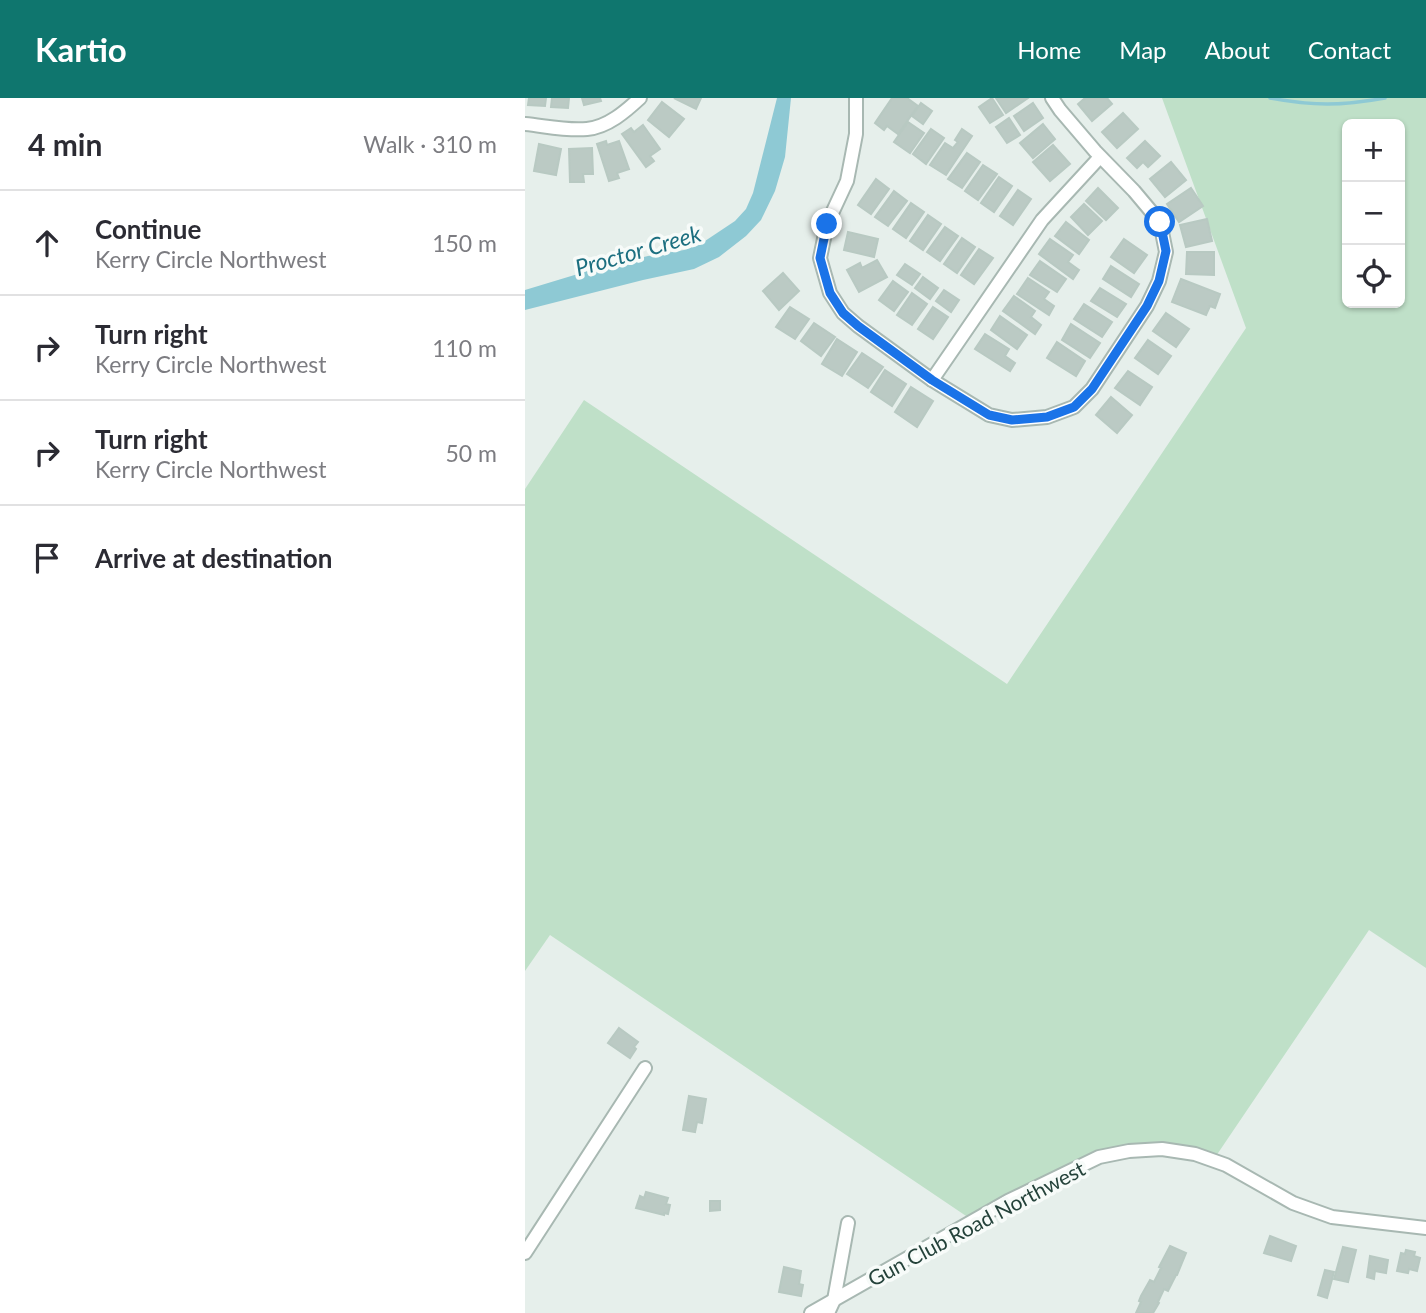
<!DOCTYPE html>
<html lang="en">
<head>
<meta charset="utf-8">
<style>
  body { margin:0; font-family:Lato,sans-serif; background:#f7f7f7; color:#2b2b33 }
  .controls { position:absolute; right:21px; top:21px; display:grid; overflow:hidden; border-radius:10px; box-shadow:0 2px 5px #0004 }
  .controls button { width:63px; height:63px; display:grid; place-items:center; padding:0; border:0; border-bottom:2px solid #e1e1e2; background:#fff; color:#2b2b33; font:35px sans-serif }
  .stop { position:absolute; width:21px; height:21px; margin:-16px; border:5px solid #1a73e8; border-radius:50%; background:#fff }
  .stop.end { background:#1a73e8; border-color:#fff; box-shadow:0 2px 7px #0008 }
  .list { margin:0; padding:0; list-style:none }
  h2 { display:flex; justify-content:space-between; align-items:center; height:91px; margin:0; padding:0 28px; font-size:30px }
  h2 small { font-size:23px; font-weight:400; color:#7c7c81 }
  .list li { display:grid; grid-template-columns:46px 1fr auto; gap:21px; align-items:center; box-sizing:border-box; height:105px; padding:0 28px; border-top:2px solid #e1e1e2 }
  .list b { display:block; font-size:26px; white-space:nowrap }
  .list p { margin:0; font-size:23px; white-space:nowrap; color:#7c7c81 }
  .list em { font-size:23px; font-style:normal; color:#7c7c81 }
  .icon { flex:none; width:38px; height:38px; fill:none; stroke:currentColor; stroke-width:2; stroke-linecap:round; stroke-linejoin:round }
  .map { position:relative; flex:none; width:901px; height:1215px; overflow:hidden }
  header { display:flex; align-items:center; gap:42px; box-sizing:border-box; height:98px; padding:0 35px; background:#0f766e; color:#fff }
  header strong { font-size:33px }
  nav { display:flex; gap:38px; margin-inline-start:auto; font-size:24px }
  main { display:flex }
  aside { flex:1; background:#fff }
  .map>svg:first-child { display:block }
</style>
</head>
<body>
<header>
<strong>Kartio</strong>
<nav><a>Home</a><a>Map</a><a>About</a><a>Contact</a></nav>
</header>
<main>
<aside>
<h2>4 min<small>Walk · 310 m</small></h2>
<ul class="list">
<li><svg class="icon" aria-label="ahead" viewBox="0 0 24 24"><path d="M12 20V5M6 11l6-6 6 6"/></svg><div><b>Continue</b><p>Kerry Circle Northwest</p></div><em>150 m</em></li>
<li><svg class="icon" aria-label="right" viewBox="0 0 24 24"><path d="M7 20v-9h11M14 6l5 5-5 5"/></svg><div><b>Turn right</b><p>Kerry Circle Northwest</p></div><em>110 m</em></li>
<li><svg class="icon" aria-label="right" viewBox="0 0 24 24"><path d="M7 20v-9h11M14 6l5 5-5 5"/></svg><div><b>Turn right</b><p>Kerry Circle Northwest</p></div><em>50 m</em></li>
<li><svg class="icon" aria-label="arrive" viewBox="0 0 24 24"><path d="M6 21V4h12l-3 4 3 4H6"/></svg><div><b>Arrive at destination</b></div></li>
</ul>
</aside>
<div class="map">
<svg width="901" height="1215" viewBox="0 0 901 1215">
  <rect width="100%" height="100%" fill="#e6efeb"/>
  <path fill="#bfe0c8" fill-rule="evenodd" d="M637,0H901V870L844,832L689,1061L600,1054L450,1124L25,837L0,873V391L59,302L482,586L721,230ZM822,26H875V205H822Z"/>
  <path fill="#8ec9d4" d="M252,0H266L260,59L250,93L236,122L221,138L194,159L169,171L118,182L0,212V192L66,172L123,158L159,152L174,147L210,123L221,111L228,95Z"/>
  <g fill="none" stroke-linecap="round" stroke-linejoin="round">
    <path stroke="#8ec9d4" stroke-width="3.5" d="M745,0C788,8 816,8 860,0"/>
  </g>
  <g fill="#bbcac4" stroke="#b8c9c2" stroke-width="2">
    <path d="M4,0H21L20,8L3,7Z"/>
    <path d="M27,0H44L43,10L26,9Z"/>
    <path d="M57,0H75L76,3L59,7Z"/>
    <path d="M149,0H176L171,11Z"/>
    <path d="M367,0H382L393,8L373,36L362,28L359,32L350,25Z"/>
    <path d="M467,0L478,17L465,25L454,9Z"/>
    <path d="M471,0H503L481,15Z"/>
    <path d="M560,0H582L587,6L567,23L553,6Z"/>
    <path d="M137,4L159,21L144,39L123,22Z"/>
    <path d="M396,5L407,13L398,26L387,18Z"/>
    <path d="M508,5L518,20L499,33L489,18Z"/>
    <path d="M598,15L613,31L592,50L577,34Z"/>
    <path d="M484,20L495,37L482,45L471,29Z"/>
    <path d="M383,24L399,35L385,55L369,44Z"/>
    <path d="M518,26L530,41L508,60L495,45Z"/>
    <path d="M118,27L135,51L125,58L129,63L121,69L97,36L106,30L109,34Z"/>
    <path d="M406,31L419,40L401,66L388,56Z"/>
    <path d="M437,31L447,38L421,77L405,67L420,45L428,50L433,44L430,42Z"/>
    <path d="M81,43L82,47L94,43L104,71L92,75L94,80L84,83L72,46Z"/>
    <path d="M620,43L635,58L623,69L618,64L612,70L602,60Z"/>
    <path d="M14,46L36,51L31,77L9,73Z"/>
    <path d="M528,47L545,66L525,83L508,64Z"/>
    <path d="M67,50L68,76H58L59,84H45L44,51Z"/>
    <path d="M442,55L455,64L437,90L423,81Z"/>
    <path d="M646,64L661,82L640,99L625,81Z"/>
    <path d="M458,67L472,76L453,102L440,93Z"/>
    <path d="M474,79L487,88L469,114L456,105Z"/>
    <path d="M351,81L364,91L346,116L333,107Z"/>
    <path d="M573,90L593,110L581,122L561,103Z"/>
    <path d="M666,90L678,108L654,124L642,106Z"/>
    <path d="M493,92L506,101L488,127L475,118Z"/>
    <path d="M369,93L382,103L363,128L350,119Z"/>
    <path d="M386,105L399,114L381,140L368,131Z"/>
    <path d="M559,106L577,123L563,137L546,119Z"/>
    <path d="M403,117L416,126L398,152L385,143Z"/>
    <path d="M682,121L687,143L661,149L655,127Z"/>
    <path d="M541,124L564,142L554,156L530,138Z"/>
    <path d="M420,129L433,138L415,163L402,154Z"/>
    <path d="M323,134L353,141L349,159L319,152Z"/>
    <path d="M437,140L450,149L432,175L419,166Z"/>
    <path d="M525,141L548,157L543,164L554,172L548,181L514,156Z"/>
    <path d="M599,141L622,157L609,175L586,159Z"/>
    <path d="M454,151L468,160L449,186L436,177Z"/>
    <path d="M662,154H689V177L661,176Z"/>
    <path d="M352,162L362,179L334,194L322,172L335,165L337,170Z"/>
    <path d="M515,163L541,181L532,194L505,177Z"/>
    <path d="M380,166L395,176L387,187L372,177Z"/>
    <path d="M586,168L614,186L606,199L578,181Z"/>
    <path d="M258,175L274,193L254,212L238,193Z"/>
    <path d="M398,179L413,190L405,201L390,190Z"/>
    <path d="M503,180L524,194L519,201L529,208L524,217L492,196Z"/>
    <path d="M656,181L695,196L690,210L685,208L681,217L647,204Z"/>
    <path d="M368,183L383,194L369,213L354,202Z"/>
    <path d="M575,190L601,206L592,219L566,203Z"/>
    <path d="M419,192L434,202L426,214L411,203Z"/>
    <path d="M387,195L402,206L387,227L372,217Z"/>
    <path d="M489,198L510,213L506,219L516,227L510,236L478,213Z"/>
    <path d="M559,206L587,224L577,239L549,221Z"/>
    <path d="M265,209L284,221L270,241L251,229Z"/>
    <path d="M408,209L423,219L408,241L393,231Z"/>
    <path d="M641,215L664,231L651,249L628,233Z"/>
    <path d="M475,218L502,237L492,251L466,232Z"/>
    <path d="M289,225L310,239L296,258L276,243Z"/>
    <path d="M546,226L575,245L565,260L537,242Z"/>
    <path d="M460,236L484,251L480,258L490,265L485,273L450,251Z"/>
    <path d="M312,241L332,254L317,278L297,266Z"/>
    <path d="M623,242L646,258L633,276L610,260Z"/>
    <path d="M532,244L560,263L551,278L522,260Z"/>
    <path d="M337,255L358,269L343,290L322,276Z"/>
    <path d="M360,272L381,286L367,308L346,294Z"/>
    <path d="M603,273L627,289L615,307L590,290Z"/>
    <path d="M386,289L408,303L392,329L370,314Z"/>
    <path d="M586,299L607,317L592,335L571,317Z"/>
    <path d="M94,930L113,944L109,949L111,951L105,960L83,945Z"/>
    <path d="M164,998L181,1001L177,1025L172,1024L170,1034L158,1032Z"/>
    <path d="M121,1094L143,1100L141,1106L145,1107L143,1116L139,1115V1117L111,1110L115,1098L119,1100Z"/>
    <path d="M185,1103H195V1112L185,1113Z"/>
    <path d="M745,1138L771,1148L766,1163L739,1155Z"/>
    <path d="M645,1148L661,1155L652,1177H651L643,1193L639,1191L633,1204L634,1205L628,1215H611L616,1204L614,1203L616,1198L625,1182L629,1184L636,1170L634,1169Z"/>
    <path d="M818,1149L831,1152L823,1184L809,1181Z"/>
    <path d="M881,1152L890,1154L889,1158L895,1160L892,1173L884,1171L883,1175L872,1173L876,1155L880,1156Z"/>
    <path d="M845,1158L863,1162L861,1175L850,1173L849,1181L842,1179Z"/>
    <path d="M259,1169L276,1173L274,1186L278,1187L276,1198L254,1194Z"/>
    <path d="M800,1172L809,1174L802,1200L793,1197Z"/>
  </g>
  <g fill="none" stroke-linecap="round" stroke-linejoin="round">
    <defs>
      <g id="minor">
        <path d="M331,0V36L322,83L302,126L295,160L305,195L318,215L333,228L407,282L464,317L487,322L522,319L549,309L567,291L622,208L634,183L641,154L635,124L609,93L570,53L535,12L527,0"/>
        <path d="M0,26C20,28 42,33 62,31C83,29 101,13 115,0"/>
        <path d="M407,282L517,122L575,59"/>
        <path d="M0,1155L120,970"/>
        <path d="M286,1215L483,1103L574,1059L604,1053L637,1051L670,1056L701,1067L768,1105L807,1119L901,1130"/>
        <path d="M303,1215L309,1202L323,1125"/>
      </g>
    </defs>
    <use href="#minor" stroke="#a8b8b2" stroke-width="16"/>
    <use href="#minor" stroke="#fff" stroke-width="12"/>
  </g>
  <g fill="none" stroke-linecap="round" stroke-linejoin="round">
    <path stroke="#1a73e8" stroke-width="9" d="M302,126L295,160L305,195L318,215L333,228L407,282L464,317L487,322L522,319L549,309L567,291L622,208L634,183L641,153L635,124"/>
  </g>
  <g text-anchor="middle" dominant-baseline="central" stroke-width="7" stroke-linejoin="round" paint-order="stroke">
    <g font-size="21" fill="#24423a" stroke="#f7fbf9">
      <text transform="translate(451 1125) rotate(-28)">Gun Club Road Northwest</text>
    </g>
    <g font-size="23" font-style="italic" fill="#1c6f80" stroke="#f7fbf9">
      <text transform="translate(113 152) rotate(-16)">Proctor Creek</text>
    </g>
  </g>
</svg>
<div class="controls">
<button>+</button>
<button>−</button>
<button><svg class="icon" aria-label="locate" viewBox="0 0 24 24"><circle cx="12" cy="12" r="6"/><path d="M12 2v4M12 18v4M2 12h4M18 12h4"/></svg></button>
</div>
<div class="stop" style="left:635px;top:124px"></div>
<div class="stop end" style="left:302px;top:126px"></div>
</div>
</main>
</body>
</html>
